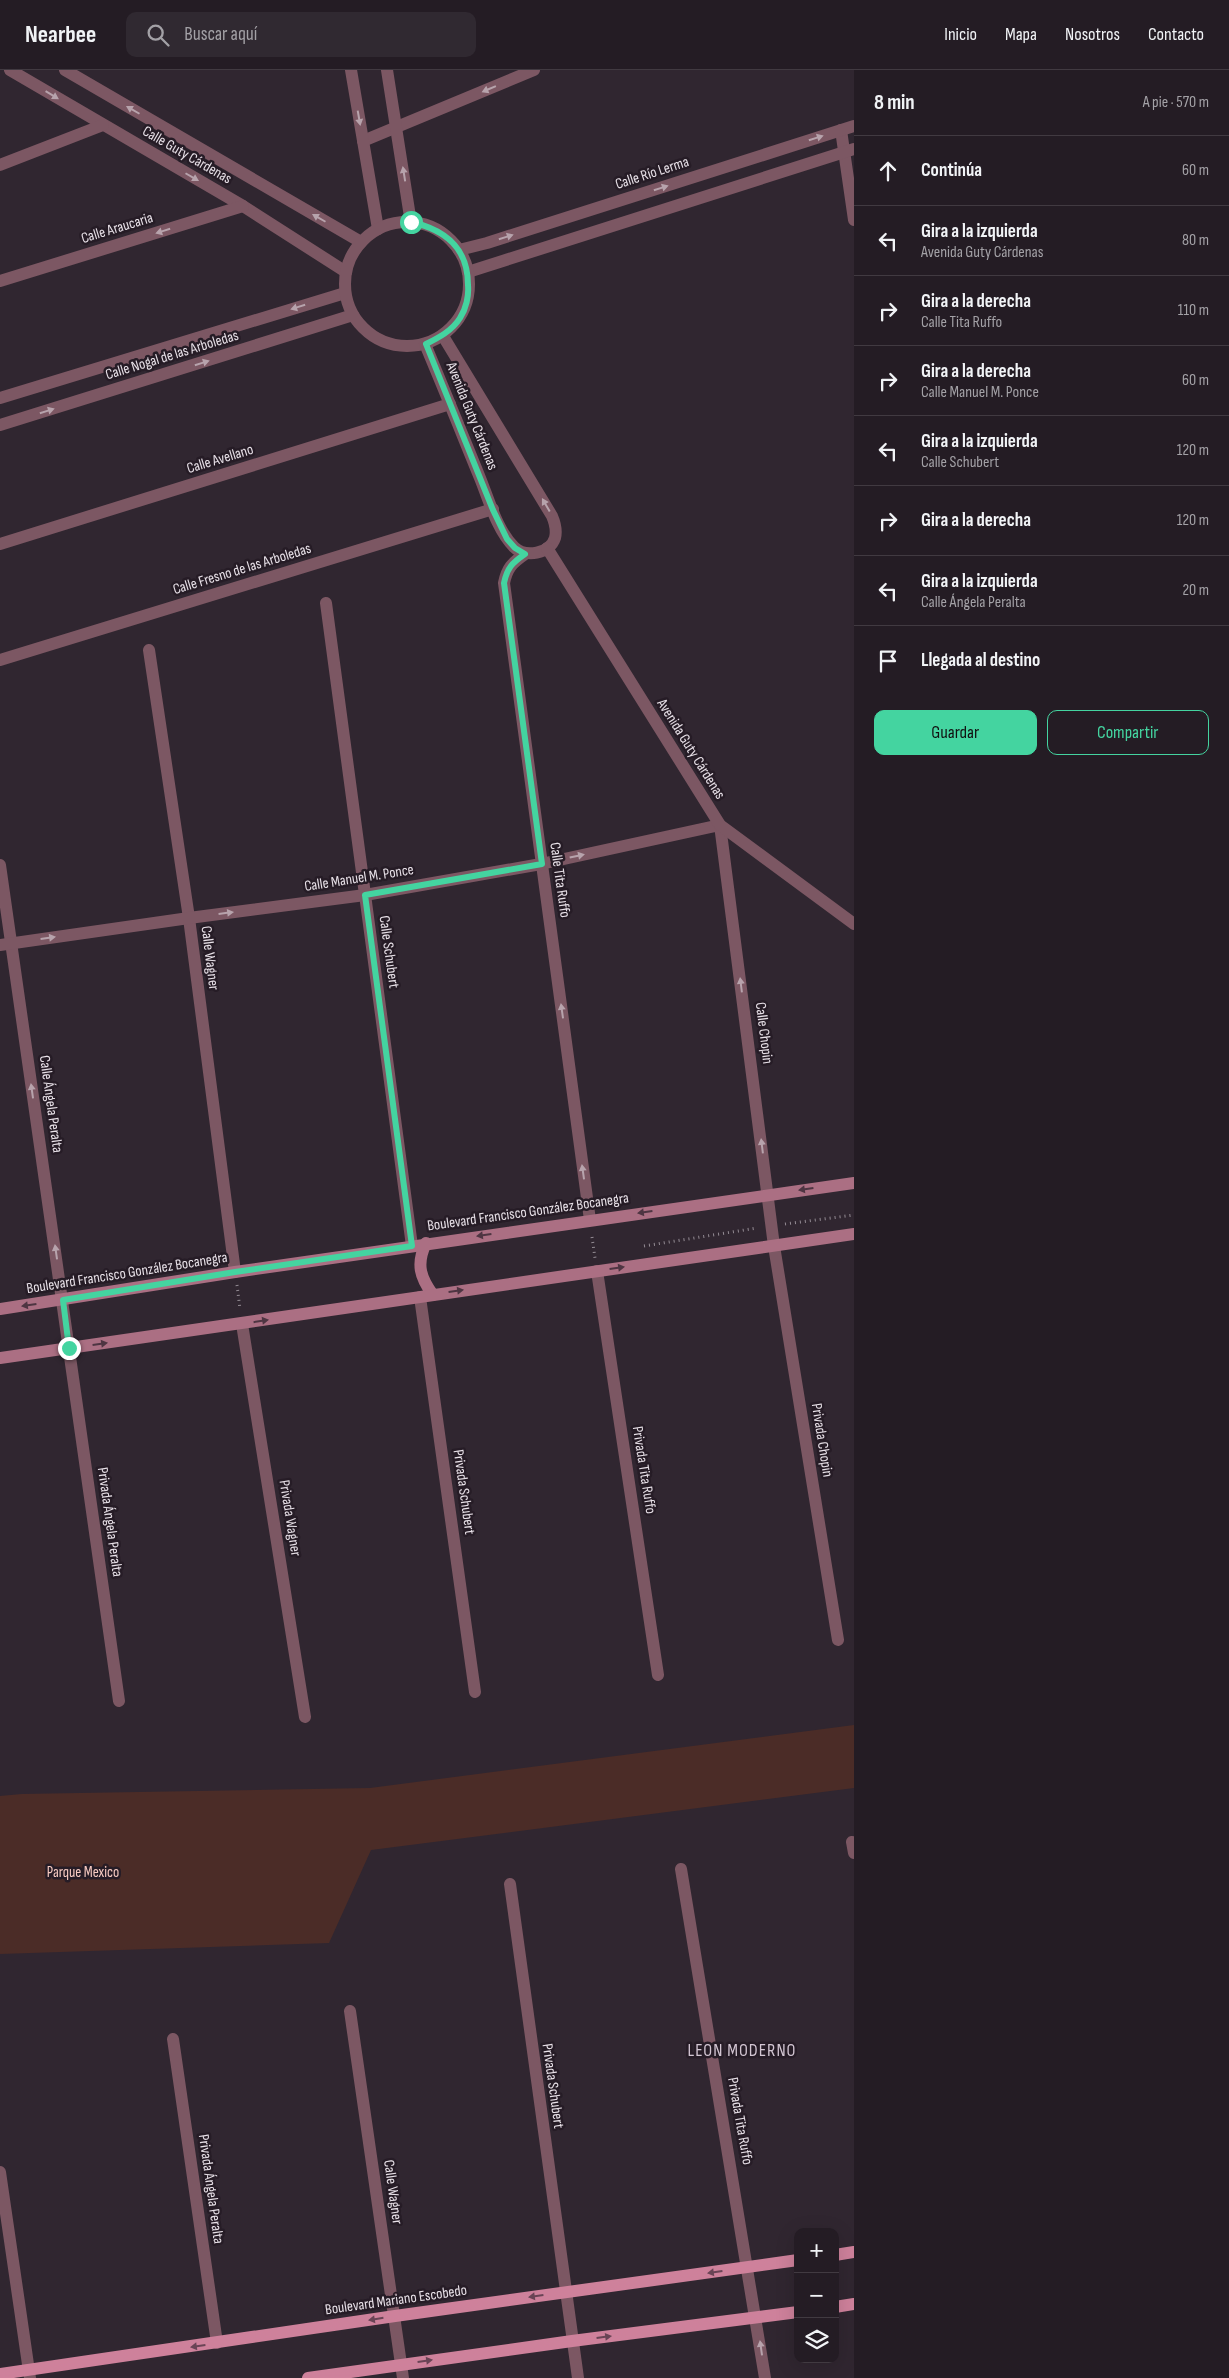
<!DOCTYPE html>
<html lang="es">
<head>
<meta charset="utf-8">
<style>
  body { margin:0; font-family:"Sofia Sans Condensed",sans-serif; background:#302931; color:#f1f3f6 }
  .controls { position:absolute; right:15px; bottom:15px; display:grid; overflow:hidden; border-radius:10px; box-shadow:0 5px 20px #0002 }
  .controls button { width:45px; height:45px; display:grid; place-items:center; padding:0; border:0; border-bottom:1px solid #413a41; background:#241c24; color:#f1f3f6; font:25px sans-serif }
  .stop { position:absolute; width:15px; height:15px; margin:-11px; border:4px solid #44d4a0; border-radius:50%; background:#fff }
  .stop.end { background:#44d4a0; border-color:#fff; box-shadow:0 1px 5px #0008 }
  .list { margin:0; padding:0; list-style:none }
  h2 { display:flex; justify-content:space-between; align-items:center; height:65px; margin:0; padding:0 20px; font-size:21px }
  h2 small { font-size:16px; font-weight:400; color:#a3a1a6 }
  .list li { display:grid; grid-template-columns:32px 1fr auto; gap:15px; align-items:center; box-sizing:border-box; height:70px; padding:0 20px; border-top:1px solid #413a41 }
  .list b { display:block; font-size:19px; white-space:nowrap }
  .list p { margin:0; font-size:16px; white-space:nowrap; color:#a3a1a6 }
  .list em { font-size:16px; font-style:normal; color:#a3a1a6 }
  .actions { display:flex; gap:10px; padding:15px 20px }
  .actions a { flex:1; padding:11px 0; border:1px solid #44d4a0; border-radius:10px; text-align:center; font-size:18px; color:#44d4a0 }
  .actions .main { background:#44d4a0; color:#111 }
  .icon { flex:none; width:28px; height:28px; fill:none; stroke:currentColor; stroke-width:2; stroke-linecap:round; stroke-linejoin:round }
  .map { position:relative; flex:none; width:854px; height:2308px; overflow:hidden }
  header { display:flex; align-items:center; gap:30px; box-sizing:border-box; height:70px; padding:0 25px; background:#241c24; border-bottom:1px solid #413a41 }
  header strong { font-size:24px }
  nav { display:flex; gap:28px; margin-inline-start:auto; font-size:18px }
  .search { width:350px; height:45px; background:#302931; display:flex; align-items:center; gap:12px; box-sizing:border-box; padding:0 18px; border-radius:10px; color:#a3a1a6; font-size:19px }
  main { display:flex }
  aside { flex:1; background:#241c24 }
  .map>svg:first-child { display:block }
</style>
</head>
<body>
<header>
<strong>Nearbee</strong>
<div class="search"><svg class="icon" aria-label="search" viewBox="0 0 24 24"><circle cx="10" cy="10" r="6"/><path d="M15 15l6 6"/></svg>Buscar aquí</div>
<nav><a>Inicio</a><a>Mapa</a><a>Nosotros</a><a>Contacto</a></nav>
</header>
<main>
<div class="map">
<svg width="854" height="2308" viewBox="0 0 854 2308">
  <rect width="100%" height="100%" fill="#302630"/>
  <path fill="#4b2c27" d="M854,1655V1718L371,1780L329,1873L0,1884V1726L22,1724L370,1718Z"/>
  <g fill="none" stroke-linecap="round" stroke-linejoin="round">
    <g stroke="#938b93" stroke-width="3" stroke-dasharray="1 4" stroke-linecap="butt">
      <path d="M785,1154L854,1145"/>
      <path d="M592,1167L595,1188"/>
      <path d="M644,1176L757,1158"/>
      <path d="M237,1215L240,1239"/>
    </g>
    <g stroke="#7c5763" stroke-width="12">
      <path d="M10,0L243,136L346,202"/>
      <path d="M65,0L361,172"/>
      <path d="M841,60L854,150"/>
      <path d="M363,71L534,0"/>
      <path d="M0,95L103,55"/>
      <path d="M468,202L854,79"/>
      <path d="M0,211L243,136"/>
      <path d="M0,328L345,223"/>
      <path d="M0,355L353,245"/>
      <path d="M0,474L450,334"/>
      <path d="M525,484C512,493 507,498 504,513L590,1150"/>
      <path d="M326,533L412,1176"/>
      <path d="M149,580L189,848L235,1202"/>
      <path d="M0,590L493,439"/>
      <path d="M0,795L119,1631"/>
      <path d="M0,875L189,848L365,825L541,794L720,755L774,1176L838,1570"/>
      <path d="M597,1201L658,1605"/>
      <path d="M420,1227L475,1622"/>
      <path d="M242,1254L305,1647"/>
      <path d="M852,1772L854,1783"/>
      <path d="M681,1799L765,2308"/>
      <path d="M510,1814L578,2308"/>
      <path d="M350,1941L403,2308"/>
      <path d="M173,1969L217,2273"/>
      <path d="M0,2102L30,2308"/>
    </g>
    <g stroke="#7c5763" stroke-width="12">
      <path d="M351,0L378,159"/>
      <path d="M387,0L411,153"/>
      <circle cx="407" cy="214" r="62"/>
      <path d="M459,180L487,173L854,56"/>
      <path d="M425,274C444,319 462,364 480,408C489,430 497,460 514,477C525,488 550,484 555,468C557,460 555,453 552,446L443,266"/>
      <path d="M547,478L720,755L854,854"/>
    </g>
    <g stroke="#ab6f83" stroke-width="12">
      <path d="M426,1173C416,1194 420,1207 433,1225"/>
      <path d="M0,1239L235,1202L854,1113"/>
      <path d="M0,1288L854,1164"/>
    </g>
    <g stroke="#ce819b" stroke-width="12">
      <path d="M835,2185L854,2182"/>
      <path d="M835,2237L854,2234"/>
      <path d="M0,2304L395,2246L798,2190"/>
      <path d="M308,2308L572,2271L798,2242"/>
    </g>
  </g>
  <defs><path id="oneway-solid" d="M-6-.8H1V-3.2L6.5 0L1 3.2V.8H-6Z" transform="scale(1.25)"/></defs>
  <g fill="#b7a3ac">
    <use href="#oneway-solid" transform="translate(489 19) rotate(157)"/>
    <use href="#oneway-solid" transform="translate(52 25) rotate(31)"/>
    <use href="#oneway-solid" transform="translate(133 40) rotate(-150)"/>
    <use href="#oneway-solid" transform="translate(359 48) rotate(80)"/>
    <use href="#oneway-solid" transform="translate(816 68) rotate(-18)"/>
    <use href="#oneway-solid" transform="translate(404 104) rotate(-99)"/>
    <use href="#oneway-solid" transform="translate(192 107) rotate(30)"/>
    <use href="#oneway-solid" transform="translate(661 118) rotate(-18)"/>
    <use href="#oneway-solid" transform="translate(319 148) rotate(-150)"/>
    <use href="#oneway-solid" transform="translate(163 161) rotate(163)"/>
    <use href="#oneway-solid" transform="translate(506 167) rotate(-18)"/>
    <use href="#oneway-solid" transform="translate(298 237) rotate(163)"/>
    <use href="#oneway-solid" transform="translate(202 293) rotate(-17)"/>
    <use href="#oneway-solid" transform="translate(47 341) rotate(-17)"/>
    <use href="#oneway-solid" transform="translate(546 435) rotate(-120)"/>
    <use href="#oneway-solid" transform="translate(577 786) rotate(-12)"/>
    <use href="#oneway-solid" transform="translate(226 843) rotate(-7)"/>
    <use href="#oneway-solid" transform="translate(48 868) rotate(-8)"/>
    <use href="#oneway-solid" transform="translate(741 915) rotate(-97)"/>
    <use href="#oneway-solid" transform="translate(562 941) rotate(-98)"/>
    <use href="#oneway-solid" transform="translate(32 1021) rotate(-98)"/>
    <use href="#oneway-solid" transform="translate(762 1076) rotate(-97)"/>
    <use href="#oneway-solid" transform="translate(583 1102) rotate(-98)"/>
    <use href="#oneway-solid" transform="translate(56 1182) rotate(-98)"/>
    <use href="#oneway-solid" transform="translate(761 2278) rotate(-98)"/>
  </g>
  <g fill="#4e3542">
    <use href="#oneway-solid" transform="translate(806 1119) rotate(172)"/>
    <use href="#oneway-solid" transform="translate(645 1142) rotate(172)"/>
    <use href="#oneway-solid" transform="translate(484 1165) rotate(172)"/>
    <use href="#oneway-solid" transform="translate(617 1198) rotate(-8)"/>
    <use href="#oneway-solid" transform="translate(456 1221) rotate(-8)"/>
    <use href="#oneway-solid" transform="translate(29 1235) rotate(172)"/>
    <use href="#oneway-solid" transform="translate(261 1251) rotate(-9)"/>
    <use href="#oneway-solid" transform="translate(100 1274) rotate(-8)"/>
  </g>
  <g fill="#694455">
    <use href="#oneway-solid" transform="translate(715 2202) rotate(172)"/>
    <use href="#oneway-solid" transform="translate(536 2226) rotate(172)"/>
    <use href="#oneway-solid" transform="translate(376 2249) rotate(171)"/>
    <use href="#oneway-solid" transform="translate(604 2267) rotate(-7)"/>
    <use href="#oneway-solid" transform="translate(198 2276) rotate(172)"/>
    <use href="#oneway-solid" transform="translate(425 2291) rotate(-8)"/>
  </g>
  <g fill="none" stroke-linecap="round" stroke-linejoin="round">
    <path stroke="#44d4a0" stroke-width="6" d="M69,1278L63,1230L235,1202L412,1176L365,825L542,794L504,513C507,498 512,493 525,484L515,478L507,469L493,440L426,274C438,268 452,261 460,248C466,239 469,226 468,215C468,178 446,160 411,152"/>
  </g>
  <g text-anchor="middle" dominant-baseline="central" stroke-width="5" stroke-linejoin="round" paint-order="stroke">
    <g font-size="15" fill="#e8e1e8" stroke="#261c26">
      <text transform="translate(187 85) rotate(30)">Calle Guty Cárdenas</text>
      <text transform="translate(652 103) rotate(-18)">Calle Río Lerma</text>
      <text transform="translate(117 158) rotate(-17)">Calle Araucaria</text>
      <text transform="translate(172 285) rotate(-17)">Calle Nogal de las Arboledas</text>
      <text transform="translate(472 346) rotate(68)">Avenida Guty Cárdenas</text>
      <text transform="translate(220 389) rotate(-17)">Calle Avellano</text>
      <text transform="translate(242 499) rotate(-17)">Calle Fresno de las Arboledas</text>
      <text transform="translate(691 679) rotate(58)">Avenida Guty Cárdenas</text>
      <text transform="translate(359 808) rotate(-9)">Calle Manuel M. Ponce</text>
      <text transform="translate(560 810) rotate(82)">Calle Tita Ruffo</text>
      <text transform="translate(389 882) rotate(82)">Calle Schubert</text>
      <text transform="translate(210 888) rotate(83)">Calle Wagner</text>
      <text transform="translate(764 963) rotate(83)">Calle Chopin</text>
      <text transform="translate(51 1034) rotate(82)">Calle Ángela Peralta</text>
      <text transform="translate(528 1142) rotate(-8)">Boulevard Francisco González Bocanegra</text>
      <text transform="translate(127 1203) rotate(-9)">Boulevard Francisco González Bocanegra</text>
      <text transform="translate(822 1370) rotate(81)">Privada Chopin</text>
      <text transform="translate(644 1400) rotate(81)">Privada Tita Ruffo</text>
      <text transform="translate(464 1422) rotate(82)">Privada Schubert</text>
      <text transform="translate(290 1448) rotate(81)">Privada Wagner</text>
      <text transform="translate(110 1452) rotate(82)">Privada Ángela Peralta</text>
      <text transform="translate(553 2016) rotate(82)">Privada Schubert</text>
      <text transform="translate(740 2051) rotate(80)">Privada Tita Ruffo</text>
      <text transform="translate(211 2119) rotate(82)">Privada Ángela Peralta</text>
      <text transform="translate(393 2122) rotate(82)">Calle Wagner</text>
      <text transform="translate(396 2230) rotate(-8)">Boulevard Mariano Escobedo</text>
    </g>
    <g font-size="15" fill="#f8cbc2" stroke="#261c26">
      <text x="83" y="1802">Parque Mexico</text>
    </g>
    <g font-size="18" letter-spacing="1" fill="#d3c6d3" stroke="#261c26">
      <text x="742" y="1980">LEON MODERNO</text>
    </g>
  </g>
</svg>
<div class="controls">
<button>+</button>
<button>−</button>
<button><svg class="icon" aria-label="layers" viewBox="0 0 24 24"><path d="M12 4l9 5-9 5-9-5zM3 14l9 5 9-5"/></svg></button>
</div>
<div class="stop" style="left:411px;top:152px"></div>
<div class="stop end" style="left:69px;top:1278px"></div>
</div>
<aside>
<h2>8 min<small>A pie · 570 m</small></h2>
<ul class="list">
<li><svg class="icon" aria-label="ahead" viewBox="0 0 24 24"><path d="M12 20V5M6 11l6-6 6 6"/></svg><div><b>Continúa</b></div><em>60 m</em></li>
<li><svg class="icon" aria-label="left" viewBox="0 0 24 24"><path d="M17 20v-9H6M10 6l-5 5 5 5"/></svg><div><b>Gira a la izquierda</b><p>Avenida Guty Cárdenas</p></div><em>80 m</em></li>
<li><svg class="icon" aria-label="right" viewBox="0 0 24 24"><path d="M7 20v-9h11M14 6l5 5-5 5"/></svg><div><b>Gira a la derecha</b><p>Calle Tita Ruffo</p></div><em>110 m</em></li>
<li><svg class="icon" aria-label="right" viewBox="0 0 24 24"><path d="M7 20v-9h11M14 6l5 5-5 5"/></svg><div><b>Gira a la derecha</b><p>Calle Manuel M. Ponce</p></div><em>60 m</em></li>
<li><svg class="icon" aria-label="left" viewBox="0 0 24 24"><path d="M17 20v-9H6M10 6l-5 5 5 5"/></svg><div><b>Gira a la izquierda</b><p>Calle Schubert</p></div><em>120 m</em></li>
<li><svg class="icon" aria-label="right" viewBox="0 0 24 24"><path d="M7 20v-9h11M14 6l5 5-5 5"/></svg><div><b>Gira a la derecha</b></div><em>120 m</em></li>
<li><svg class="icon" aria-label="left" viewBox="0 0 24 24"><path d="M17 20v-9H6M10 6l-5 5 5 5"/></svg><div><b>Gira a la izquierda</b><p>Calle Ángela Peralta</p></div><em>20 m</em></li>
<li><svg class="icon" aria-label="arrive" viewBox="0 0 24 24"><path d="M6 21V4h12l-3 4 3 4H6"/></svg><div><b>Llegada al destino</b></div></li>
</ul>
<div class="actions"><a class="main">Guardar</a><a>Compartir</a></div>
</aside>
</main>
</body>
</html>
